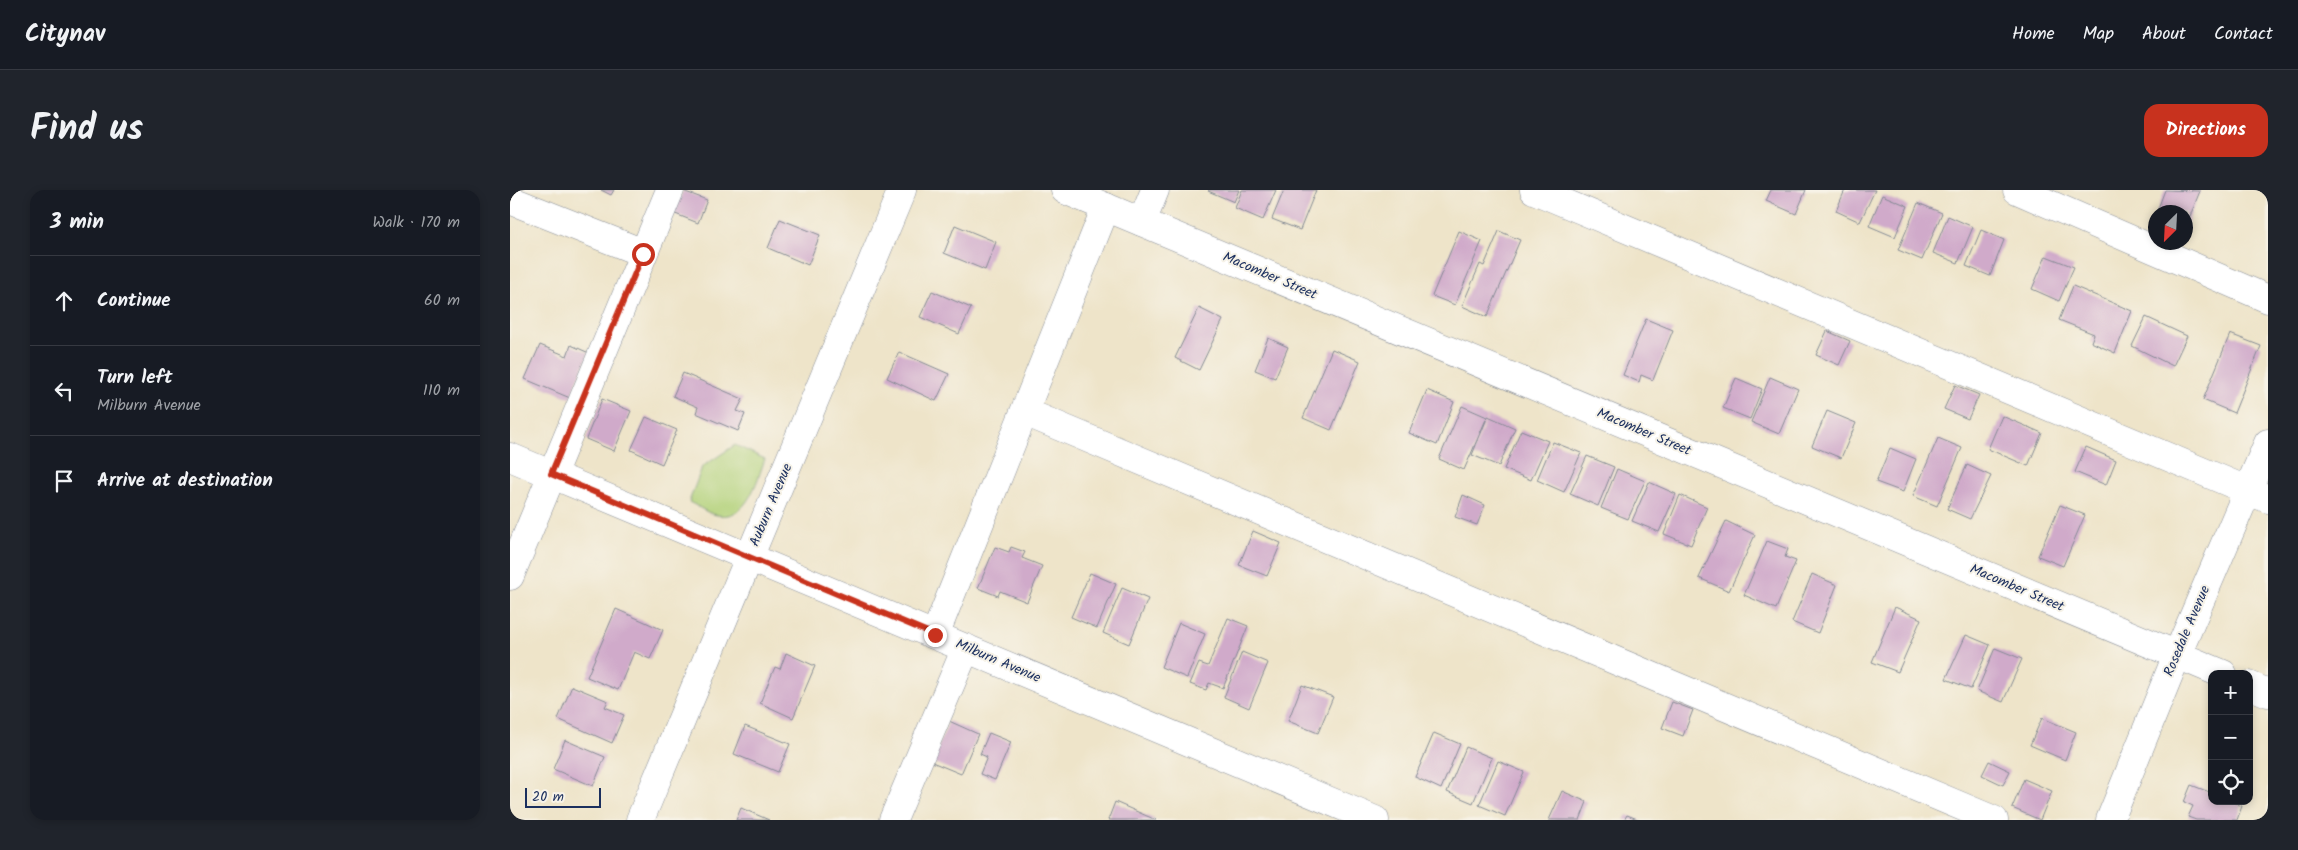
<!DOCTYPE html>
<html lang="en">
<head>
<meta charset="utf-8">
<style>
  body { margin:0; font-family:Kalam,sans-serif; background:#20242c; color:#f1f3f6 }
  .controls { position:absolute; right:15px; bottom:15px; display:grid; overflow:hidden; border-radius:10px; box-shadow:0 2px 8px #0003 }
  .controls button { width:45px; height:45px; display:grid; place-items:center; padding:0; border:0; border-bottom:1px solid #363941; background:#171b24; color:#f1f3f6; font:25px sans-serif }
  .compass { position:absolute; left:1638px; top:15px; width:45px; height:45px; border-radius:50%; background:#171b24; box-shadow:0 2px 8px #0003; rotate:204deg }
  .scale { position:absolute; left:15px; bottom:12px; width:76px; box-sizing:border-box; padding-left:5px; border:2px solid #1b2f5e; border-top:0; font-size:14px; line-height:18px; white-space:nowrap; color:#1b2f5e; -webkit-text-stroke:4px #f7f3e8; paint-order:stroke }
  .stop { position:absolute; width:15px; height:15px; margin:-11px; border:4px solid #c8321e; border-radius:50%; background:#fff }
  .stop.end { background:#c8321e; border-color:#fff; box-shadow:0 1px 5px #0008 }
  .list { margin:0; padding:0; list-style:none }
  h2 { display:flex; justify-content:space-between; align-items:center; height:65px; margin:0; padding:0 20px; font-size:21px }
  h2 small { font-size:16px; font-weight:400; color:#9ea1a6 }
  .list li { display:grid; grid-template-columns:32px 1fr auto; gap:15px; align-items:center; box-sizing:border-box; height:90px; padding:0 20px; border-top:1px solid #363941 }
  .list b { display:block; font-size:19px; white-space:nowrap }
  .list p { margin:0; font-size:16px; white-space:nowrap; color:#9ea1a6 }
  .list em { font-size:16px; font-style:normal; color:#9ea1a6 }
  .icon { flex:none; width:28px; height:28px; fill:none; stroke:currentColor; stroke-width:2; stroke-linecap:round; stroke-linejoin:round }
  .map { position:relative; flex:none; width:1758px; height:630px; overflow:hidden; border-radius:15px }
  header { display:flex; align-items:center; gap:30px; box-sizing:border-box; height:70px; padding:0 25px; background:#171b24; border-bottom:1px solid #363941 }
  header strong { font-size:24px }
  nav { display:flex; gap:28px; margin-inline-start:auto; font-size:18px }
  .intro { display:flex; align-items:center; justify-content:space-between; box-sizing:border-box; height:120px; padding:0 30px }
  h1 { margin:0; font-size:35px }
  .button { padding:12px 22px; border-radius:15px; background:#c8321e; color:#fff; font-size:18px; font-weight:700 }
  main { display:flex; gap:30px; padding:0 30px }
  aside { flex:1; background:#171b24; border-radius:15px; box-shadow:0 2px 8px #0003 }
  .map>svg:first-child { display:block }
</style>
</head>
<body>
<header>
<strong>Citynav</strong>
<nav><a>Home</a><a>Map</a><a>About</a><a>Contact</a></nav>
</header>
<div class="intro"><h1>Find us</h1><a class="button">Directions</a></div>
<main>
<aside>
<h2>3 min<small>Walk · 170 m</small></h2>
<ul class="list">
<li><svg class="icon" aria-label="ahead" viewBox="0 0 24 24"><path d="M12 20V5M6 11l6-6 6 6"/></svg><div><b>Continue</b></div><em>60 m</em></li>
<li><svg class="icon" aria-label="left" viewBox="0 0 24 24"><path d="M17 20v-9H6M10 6l-5 5 5 5"/></svg><div><b>Turn left</b><p>Milburn Avenue</p></div><em>110 m</em></li>
<li><svg class="icon" aria-label="arrive" viewBox="0 0 24 24"><path d="M6 21V4h12l-3 4 3 4H6"/></svg><div><b>Arrive at destination</b></div></li>
</ul>
</aside>
<div class="map">
<svg width="1758" height="630" viewBox="0 0 1758 630">
  <rect width="100%" height="100%" fill="#f7f3e8"/>
  <filter id="ink" filterUnits="userSpaceOnUse"><feTurbulence type="fractalNoise" baseFrequency=".02" numOctaves="2"/><feDisplacementMap in="SourceGraphic" scale="10" xChannelSelector="R" yChannelSelector="G"/><feConvolveMatrix kernelMatrix="1 2 1 2 8 2 1 2 1" color-interpolation-filters="sRGB"/></filter>
  <filter id="wash" filterUnits="userSpaceOnUse"><feTurbulence type="fractalNoise" baseFrequency=".0096" numOctaves="4" result="noise"/><feDisplacementMap in="SourceGraphic" scale="20" xChannelSelector="R" yChannelSelector="G"/><feGaussianBlur stdDeviation="1.12" result="paint"/><feColorMatrix in="noise" values="0 0 0 0 0 0 0 0 0 0 0 0 0 0 0 0 0 1.4 0 .05"/><feComposite in="paint" operator="in"/></filter>
  <g filter="url(#wash)">
    <rect width="100%" height="100%" fill="#eee4c9"/>
    <path fill="#b3d27a" stroke="#67806c" d="M225,255L255,269C247,290 238,331 207,325C198,324 188,316 179,312L192,277Z"/>
    <g id="blocks">
      <g fill="#d0aaca">
        <path d="M91,0H104L101,5Z"/>
        <path d="M699,0H729L724,12L698,1Z"/>
        <path d="M732,0H766L753,30L725,18Z"/>
        <path d="M774,0H806L790,40L762,29Z"/>
        <path d="M1261,0H1296L1286,24L1256,11Z"/>
        <path d="M1335,0H1365L1350,32L1326,21Z"/>
        <path d="M1655,0L1690,1L1676,36V22L1647,21Z"/>
        <path d="M173,1L197,10L188,33L163,23Z"/>
        <path d="M1372,5L1398,16L1385,47L1359,36Z"/>
        <path d="M1408,13L1432,23L1412,70L1388,60Z"/>
        <path d="M1438,26L1463,37L1448,73L1423,63Z"/>
        <path d="M270,29L310,45L298,75L258,58Z"/>
        <path d="M445,35L486,52L475,80L434,63Z"/>
        <path d="M1471,40L1494,50L1480,86L1456,76Z"/>
        <path d="M949,41L972,51L945,115L922,106Z"/>
        <path d="M989,41L1010,50L977,127L952,116L970,74L974,76Z"/>
        <path d="M1536,66L1564,77L1549,111L1522,99Z"/>
        <path d="M1563,96L1622,121L1605,163L1581,152L1584,144L1549,130Z"/>
        <path d="M422,101L461,118L449,144L410,127Z"/>
        <path d="M689,118L713,130L689,180L665,168Z"/>
        <path d="M1636,127L1677,146L1663,176L1622,156Z"/>
        <path d="M1136,129L1163,140L1143,190L1131,185L1129,192L1113,185Z"/>
        <path d="M1317,141L1340,151L1329,175L1306,165Z"/>
        <path d="M1720,144L1751,156L1724,223L1693,210Z"/>
        <path d="M758,148L778,157L765,188L745,180Z"/>
        <path d="M30,155L57,166L61,155L79,163L60,208L15,189Z"/>
        <path d="M822,159L850,171L821,240L793,228Z"/>
        <path d="M389,162L439,184L426,211L377,188Z"/>
        <path d="M173,183L233,209L227,221L235,224L228,241L186,223L188,217L163,206Z"/>
        <path d="M1260,187L1288,199L1269,244L1241,232Z"/>
        <path d="M1226,188L1252,199L1240,229L1213,218Z"/>
        <path d="M1445,195L1469,205L1458,229L1434,219Z"/>
        <path d="M917,200L944,212L927,255L899,243Z"/>
        <path d="M92,209L121,221L104,261L76,249Z"/>
        <path d="M952,216L977,227L954,280L929,269Z"/>
        <path d="M1317,221L1346,233L1331,268L1302,256Z"/>
        <path d="M978,226L1005,238L989,276L962,265Z"/>
        <path d="M1492,226L1532,243L1518,276L1478,259Z"/>
        <path d="M136,227L167,240L152,274L121,260Z"/>
        <path d="M1011,240L1038,251L1021,290L994,279Z"/>
        <path d="M1428,248L1452,258L1427,316L1403,306Z"/>
        <path d="M1043,252L1071,263L1054,302L1027,290Z"/>
        <path d="M1576,257L1606,270L1596,295L1565,282Z"/>
        <path d="M1380,258L1406,269L1393,302L1366,292Z"/>
        <path d="M1077,266L1104,277L1088,316L1060,304Z"/>
        <path d="M1457,275L1481,286L1460,329L1437,319Z"/>
        <path d="M1107,279L1135,291L1118,329L1091,318Z"/>
        <path d="M1139,292L1166,304L1149,342L1122,331Z"/>
        <path d="M953,305L975,315L967,335L945,327Z"/>
        <path d="M1170,305L1197,317L1181,355L1154,344Z"/>
        <path d="M1550,315L1575,325L1553,376L1528,366Z"/>
        <path d="M1216,331L1245,345L1219,401L1189,388Z"/>
        <path d="M743,341L771,353L757,386L729,375Z"/>
        <path d="M1257,351L1278,359L1275,367L1286,371L1266,419L1234,405Z"/>
        <path d="M485,357L499,362L501,357L515,362L512,368L532,376L517,412L490,401L488,406L468,398Z"/>
        <path d="M580,383L606,394L587,438L561,427Z"/>
        <path d="M1302,384L1327,395L1308,443L1282,432Z"/>
        <path d="M612,398L638,409L619,454L593,443Z"/>
        <path d="M1385,417L1411,429L1388,482L1362,472Z"/>
        <path d="M106,419L153,440L140,469L124,462L108,500L77,487Z"/>
        <path d="M718,428L738,436L713,498L699,493L696,500L680,494L689,473L698,476Z"/>
        <path d="M669,433L695,444L677,488L651,477Z"/>
        <path d="M1456,445L1480,455L1461,499L1436,489Z"/>
        <path d="M1485,458L1512,469L1493,512L1467,501Z"/>
        <path d="M732,462L758,473L739,518L714,507Z"/>
        <path d="M276,463L305,476L283,528L250,513L265,477L270,479Z"/>
        <path d="M792,495L823,507L808,543L778,531Z"/>
        <path d="M62,496L98,511L95,517L114,525L102,553L48,529Z"/>
        <path d="M1162,512L1183,520L1173,546L1152,538Z"/>
        <path d="M1532,528L1566,542L1555,570L1520,555Z"/>
        <path d="M439,531L468,544L451,584L422,572Z"/>
        <path d="M235,536L280,554L268,582L224,564Z"/>
        <path d="M479,543L501,552L485,590L470,584L477,567L470,564Z"/>
        <path d="M924,543L950,554L931,599L905,587Z"/>
        <path d="M55,550L95,567L83,596L43,579Z"/>
        <path d="M956,557L982,568L963,613L937,602Z"/>
        <path d="M988,571L1014,582L995,626L969,615Z"/>
        <path d="M1479,571L1500,581L1493,595L1472,585Z"/>
        <path d="M1514,589L1542,601L1530,630L1502,618Z"/>
        <path d="M1681,595L1702,603V611H1721L1732,616L1727,630H1686L1678,627L1683,616L1674,612Z"/>
        <path d="M1052,601L1077,612L1070,630H1039Z"/>
        <path d="M605,612L646,630H598Z"/>
        <path d="M231,618L259,630H226Z"/>
        <path d="M1117,625L1130,630H1114Z"/>
      </g>
    </g>
  </g>
  <g filter="url(#ink)">
    <use href="#blocks" fill-opacity="0" stroke="#848a94" stroke-width="1"/>
    <g fill="none" stroke-linecap="round" stroke-linejoin="round">
      <defs>
        <g id="minor">
          <path d="M555,0L1713,484"/>
          <path d="M1024,0L1758,309"/>
          <path d="M1507,0L1758,109"/>
          <path d="M0,10L133,63"/>
          <path d="M632,32L645,0"/>
          <path d="M515,222L1484,630"/>
          <path d="M0,267L865,630"/>
          <path d="M0,386L160,0"/>
          <path d="M425,445L596,17"/>
          <path d="M1739,495L1758,503"/>
          <path d="M130,630L392,0"/>
          <path d="M383,630L456,458"/>
          <path d="M1600,630L1667,465L1758,253"/>
        </g>
      </defs>
      <use href="#minor" stroke="#848a94" stroke-width="29"/>
      <use href="#minor" stroke="#fff" stroke-width="28"/>
    </g>
  </g>
  <g fill="none" stroke-linecap="round" stroke-linejoin="round" filter="url(#ink)">
    <path stroke="#c8321e" stroke-width="6" d="M133,64L41,284L425,445"/>
  </g>
  <g text-anchor="middle" dominant-baseline="central" stroke-width="4" stroke-linejoin="round" paint-order="stroke">
    <g font-size="14" fill="#1b2f5e" stroke="#f7f3e8">
      <text transform="translate(760 86) rotate(23)">Macomber Street</text>
      <text transform="translate(1134 242) rotate(23)">Macomber Street</text>
      <text transform="translate(261 315) rotate(-67)">Auburn Avenue</text>
      <text transform="translate(1507 398) rotate(23)">Macomber Street</text>
      <text transform="translate(1677 441) rotate(-67)">Rosedale Avenue</text>
      <text transform="translate(488 471) rotate(23)">Milburn Avenue</text>
    </g>
  </g>
</svg>
<div class="controls">
<button>+</button>
<button>−</button>
<button><svg class="icon" aria-label="locate" viewBox="0 0 24 24"><circle cx="12" cy="12" r="6"/><path d="M12 2v4M12 18v4M2 12h4M18 12h4"/></svg></button>
</div>
<svg class="compass" viewBox="-18 -18 36 36"><path d="M0-13l5 13h-10z" fill="#e53935"/><path d="M0 13l5-13h-10z" fill="#9ea1a6"/></svg>
<div class="scale">20 m</div>
<div class="stop" style="left:133px;top:64px"></div>
<div class="stop end" style="left:425px;top:445px"></div>
</div>
</main>
</body>
</html>
